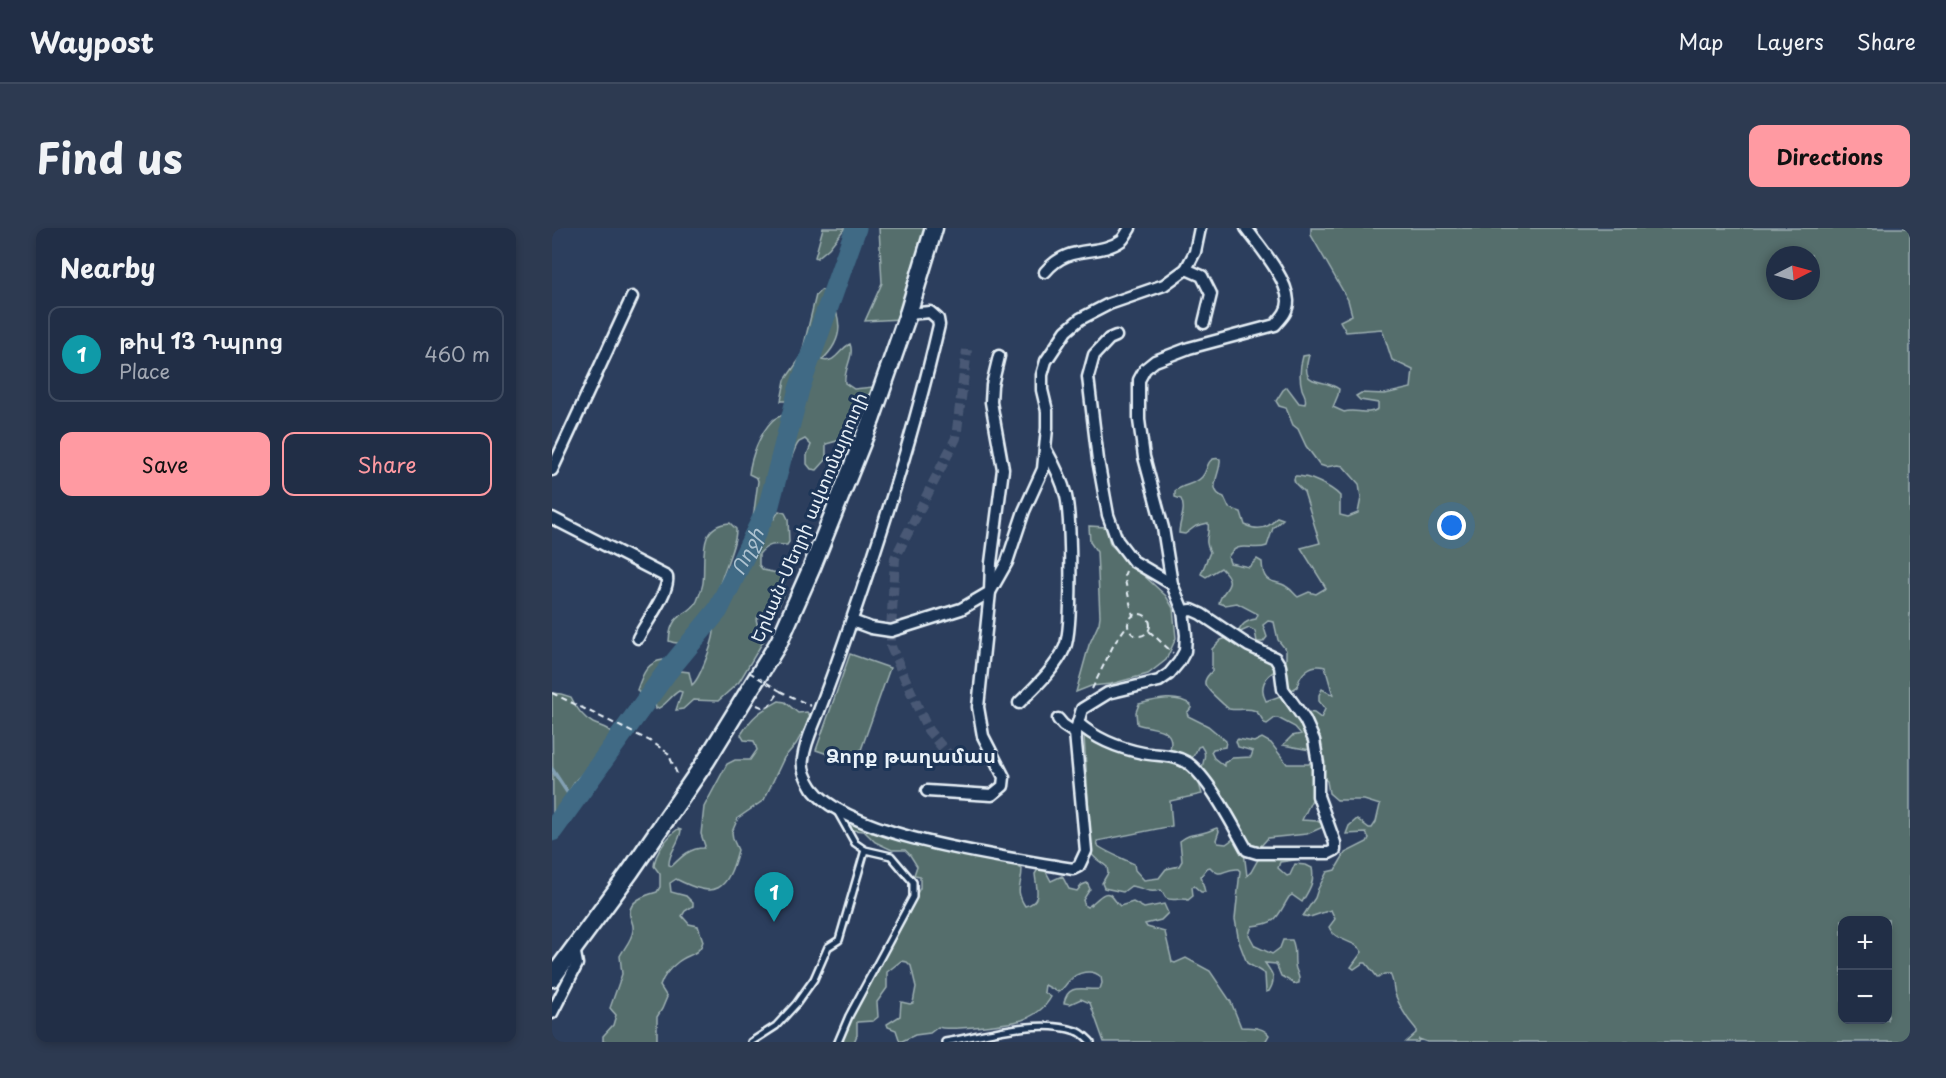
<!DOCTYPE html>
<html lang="en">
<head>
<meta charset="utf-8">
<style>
  body { margin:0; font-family:"Playpen Sans","Noto Sans Armenian",sans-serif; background:#2d3a51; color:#f1f3f6 }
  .controls { position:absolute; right:18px; bottom:18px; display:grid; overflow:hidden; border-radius:12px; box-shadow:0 3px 9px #0003 }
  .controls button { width:54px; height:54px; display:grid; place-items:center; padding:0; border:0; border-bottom:2px solid #3e4a5f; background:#212e46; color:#f1f3f6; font:30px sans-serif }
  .compass { position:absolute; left:1214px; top:18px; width:54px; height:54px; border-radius:50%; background:#212e46; box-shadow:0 3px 9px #0003; rotate:84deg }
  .you { position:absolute; left:900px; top:298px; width:21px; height:21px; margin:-15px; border:4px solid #fff; border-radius:50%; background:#1a73e8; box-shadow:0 0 0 9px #1a73e833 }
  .badge { display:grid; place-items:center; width:39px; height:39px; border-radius:50%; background:#ff9aa2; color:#fff; font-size:20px; font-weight:700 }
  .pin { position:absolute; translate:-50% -50px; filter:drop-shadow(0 2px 3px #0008) }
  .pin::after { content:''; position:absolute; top:32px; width:21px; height:18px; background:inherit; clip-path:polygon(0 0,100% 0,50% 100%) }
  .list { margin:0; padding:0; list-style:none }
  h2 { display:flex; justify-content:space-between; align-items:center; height:78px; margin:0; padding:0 24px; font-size:26px }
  h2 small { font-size:20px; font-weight:400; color:#a2a8b3 }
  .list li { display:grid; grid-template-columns:39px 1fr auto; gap:18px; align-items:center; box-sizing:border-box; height:96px; margin:0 12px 12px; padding:0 12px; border:2px solid #3e4a5f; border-radius:12px }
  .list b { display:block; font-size:22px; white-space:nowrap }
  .list p { margin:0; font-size:20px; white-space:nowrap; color:#a2a8b3 }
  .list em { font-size:20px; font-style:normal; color:#a2a8b3 }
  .actions { display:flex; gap:12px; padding:18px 24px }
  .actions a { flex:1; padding:14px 0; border:2px solid #ff9aa2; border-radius:12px; text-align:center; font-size:21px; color:#ff9aa2 }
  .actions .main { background:#ff9aa2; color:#111 }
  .map { position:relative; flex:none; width:1358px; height:814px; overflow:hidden; border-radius:12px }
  header { display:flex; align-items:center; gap:36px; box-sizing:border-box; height:84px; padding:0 30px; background:#212e46; border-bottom:2px solid #3e4a5f }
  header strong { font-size:28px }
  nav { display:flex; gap:33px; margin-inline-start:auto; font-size:21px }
  .intro { display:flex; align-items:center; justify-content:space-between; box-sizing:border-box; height:144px; padding:0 36px }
  h1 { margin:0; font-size:42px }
  .button { padding:15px 27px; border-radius:12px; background:#ff9aa2; color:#111; font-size:21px; font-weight:700 }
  main { display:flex; gap:36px; padding:0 36px }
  aside { flex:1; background:#212e46; border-radius:12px; box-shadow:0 3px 9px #0003 }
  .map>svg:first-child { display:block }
</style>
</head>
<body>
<header>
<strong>Waypost</strong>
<nav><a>Map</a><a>Layers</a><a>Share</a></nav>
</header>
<div class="intro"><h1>Find us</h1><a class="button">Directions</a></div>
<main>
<aside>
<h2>Nearby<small></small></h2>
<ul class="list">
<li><span class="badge" style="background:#0f9aa8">1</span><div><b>թիվ 13 Դպրոց</b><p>Place</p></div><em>460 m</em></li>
</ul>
<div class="actions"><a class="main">Save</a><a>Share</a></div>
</aside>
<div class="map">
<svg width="1358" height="814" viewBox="0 0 1358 814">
  <rect width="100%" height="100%" fill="#2c3e5d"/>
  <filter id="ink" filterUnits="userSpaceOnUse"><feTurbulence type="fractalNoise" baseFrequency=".0167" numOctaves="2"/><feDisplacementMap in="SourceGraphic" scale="12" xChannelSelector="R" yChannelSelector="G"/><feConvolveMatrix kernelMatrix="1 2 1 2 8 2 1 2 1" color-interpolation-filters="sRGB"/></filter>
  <g filter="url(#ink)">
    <g fill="#546e6c" stroke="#9eb0b2" stroke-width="1.5" fill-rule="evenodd">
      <path d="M271,0H293L277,20L265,30L263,29Z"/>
      <path d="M327,0H375L348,91L313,93L330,55Z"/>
      <path d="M759,0H1358V814H875L867,811L866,814H854L864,805V801C855,791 848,779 843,766C841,760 842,753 838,746H832L826,750L814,735H811L802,741L799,739L810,724C803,711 784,715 777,699L783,691L779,682L758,689L751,688L763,670L766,661L775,644L783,642L793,625L815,614L817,610L814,605L794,606L797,598L805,591L817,600H820L824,594L828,577L812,572H785L777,565L775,553L771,549L750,592L765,593L771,596V599L755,606L716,610L707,620L692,624L695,648L699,644L708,628L765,629L728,634L726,640L735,648L738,647L743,636L754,637L760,640C763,654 757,662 750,674L740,667L737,669C724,690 727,695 700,698L697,707L703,718L720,726L728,720L731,712H740C745,722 741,731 744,741C746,747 748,749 747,755L743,756L729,748L724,736L713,735C720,745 725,750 717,763L714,764L713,746L695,735L687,714L683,691L688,643L686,641C670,640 670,652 658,639L655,640L649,648L653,664H649L642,658L640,659L641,668L636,672C630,669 620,674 614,670C612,668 611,664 609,662C594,666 592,659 579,658L571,664L552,660L550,655L556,645L555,639C547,632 535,628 539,616L532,508C561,523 584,533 617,525C626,498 602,502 585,496L584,484L587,476C603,472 624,466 639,477V480L635,485L636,488L656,498L674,513L673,519L661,521L659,524L662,530L672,538V535L680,530L699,529L701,523L686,519L684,513L686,511L702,514L710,510L719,515L735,536H757L761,528L758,522L731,517L740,508L749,506L743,499L726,490H723L715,496L712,495C703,474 694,484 677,481C672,477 654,461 653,456C652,450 657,447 660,443V421L669,412L675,410L718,428L725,442C712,448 707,460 714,473L731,467L755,487L756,484L762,485L769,490L773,481L767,473V467L770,461L781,467L773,439C758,435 748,445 745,459L740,462L734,459V422L726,412L722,394L716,393L711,397L715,409L711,414H705L703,403L697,400L686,405C689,397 694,392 704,391L706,386L685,375L673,377L667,375C669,361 688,358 669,340L654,349L649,346L658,324C651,311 658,308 656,295L644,298L633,306L627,305C627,293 635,282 629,271L623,269V263C631,256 643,257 650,249C657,241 654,228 668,231C670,244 653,263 672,269L677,280L689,284L693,297C706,303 717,301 725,289L731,291L721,300L715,318C700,324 686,311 676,329L678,335L697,339L705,331L710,334C711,360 723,350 735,359C740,362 742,366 746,369L757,364L764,366L774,360L749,320L768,315L752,264L743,255L742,251L743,248C756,247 780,259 788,268V287L796,289L806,285L809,270L807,256L791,238L786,237L774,239L768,237L754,218L746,201L741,197L734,180L727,178L724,173L731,162L735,159L747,175L753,176C755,168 752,167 750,161C747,150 748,138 751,128L757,127C747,162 769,148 787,161L786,167L781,179L792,184C803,180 815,188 826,181V175L808,172L804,168L809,165L833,166L859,160L861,142L840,132L830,101L794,104L788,93L800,87L796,72L759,7ZM1223,27H1259V63H1223ZM649,518C657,528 649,534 650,544L684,604L681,611L674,616L666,615L664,612L667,603L665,600C661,601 658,603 654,604C642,608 640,604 628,613L630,633L627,638L614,641L607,650L592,652L583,642L582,636C570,630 558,626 546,618L545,613L620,598L618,573L650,566L646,552L635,540C637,532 643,528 646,519ZM1290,692H1336V792H1290Z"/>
      <path d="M269,62L276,64C290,91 293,110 270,132C284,136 287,121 298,116C303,128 291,142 293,155L302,161L321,159L322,162C319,168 314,169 310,173C304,182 310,191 309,200L294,221L288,219L285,213L274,216V232L265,242L259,241L255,236V227L259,217L253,211L247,214C242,220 241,228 237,235C228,252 214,267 217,287L222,291L227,283L233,285L236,291L237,314L235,317C223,316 216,315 207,326V337L211,342L225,345L231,349L233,364L225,381L209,387L204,391L206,399L213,406L212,412L187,454L166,473L141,472L131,481L124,482L130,464L127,463C118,468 113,479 104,481L101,462L95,460L87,465L85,462C90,448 94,434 111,432L121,442L137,444L140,457C148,451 163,410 162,401C141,397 138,422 117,413C119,381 137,390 145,373C147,368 150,361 151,355C154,332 144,297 178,295L184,301C185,325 150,379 168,393L169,379L186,339L196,303L200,298L206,253L205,250L197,246C199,229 208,205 220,193C224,188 232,188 237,184C247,178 259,155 259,143L256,142L248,148L237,170L235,173H229L233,152L249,129L264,67Z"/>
      <path d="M537,298L554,299L558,316L614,368L621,380L624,410L614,432L596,446L559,456L539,458L524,464L537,417L547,395L548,388L545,324L538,314Z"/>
      <path d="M298,426L338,440L304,536L264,522Z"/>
      <path d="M0,465L9,466L19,469C24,480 30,489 41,495C49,499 56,499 61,507L57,516L24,552L4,584L1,585Z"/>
      <path d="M227,473L233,474L246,485L255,484L259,489L244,516L232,530L212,572L186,590L180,604L181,611L186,622C175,663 165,672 124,651L118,655L119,664L134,668L141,675V678L133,683L130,688L137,696L146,698L151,713C148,727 136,726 126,734C118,740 111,749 108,758L115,769L110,781L105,789V814H51V808L61,797L64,787L58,780L70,746L68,728C72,720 80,712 81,702C82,696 79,693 78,688C75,673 94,667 105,664L108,659V646L102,638C103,625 116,608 126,601L129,602C128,615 116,625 117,637L120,638C130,628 138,620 152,620L153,618L149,606L152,579L175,536L183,532H198L205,522L202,513L192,512L189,507L190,505C202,486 209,483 227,473Z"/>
      <path d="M302,595L311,596L320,605L327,600L456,633L470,641C470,658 462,661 473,678C491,674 484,659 483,646L486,641L493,642L499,653L510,648L517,661L525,663L530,657L535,655L538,661L531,672L533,678L535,679C542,676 550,663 557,666C561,668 564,675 568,678L581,674L592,680L612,676L616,685L609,692L593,696L595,699L613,704L620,734L623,735L634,730L658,743L679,774L689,799C699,800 710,798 717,807L713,814H552L538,775L529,771L518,776L512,775C516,754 532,763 548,761L550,755L549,749C540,740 525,744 517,753C512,758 512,761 506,764L493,757L492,764L499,769C493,780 481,788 470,792C457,796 397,803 386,799L378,805L363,807L348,814L344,802L336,799L335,796L348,788L349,774L358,776L361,775L364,759L359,738L355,734L349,733L335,744V760L325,774L326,789L321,793L305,794V807L302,814H286L296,781L341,712L344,703L368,660V648L362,647L365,638L358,627L353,622H340L323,614L312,603L300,602L298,600Z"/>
    </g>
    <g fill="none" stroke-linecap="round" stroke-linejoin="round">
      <path stroke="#83a0b3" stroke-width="4" d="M0,541L21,573"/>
      <path stroke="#3f6a85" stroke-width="21" id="s1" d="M0,603L114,445L166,382L217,277L247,161L304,0"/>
      <path stroke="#485974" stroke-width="10" stroke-dasharray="10 5" stroke-linecap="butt" d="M400,531L376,502L339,419V403L343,330L404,210L415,122"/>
      <defs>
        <g id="service">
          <path d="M285,583L303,615L313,622L339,628L361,654V669L297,788L286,814"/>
          <path d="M199,814L224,798L245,775L262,751L276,719L287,712L313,622"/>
          <path d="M393,814C432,807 486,790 524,803C530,804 535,810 539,814"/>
        </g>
        <g id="minor">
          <path d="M634,41L650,48L659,66L652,95"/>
          <path d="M493,44C518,14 545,30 570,12C573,9 576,3 578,0"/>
          <path d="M356,86L378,84L386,91L387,97C364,197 333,296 299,394C289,424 278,454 267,483C261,499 253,514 251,531C249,540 255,552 260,560C296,610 460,630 521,641L527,638L534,623L523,505L530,481L556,465L607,453L617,446L627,434L633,423L634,407L631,383L620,356L611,300L592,229L587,192V152L593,141L603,133L637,120L723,97C729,90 736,84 736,73C735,50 708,19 694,0"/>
          <path d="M564,108L557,111L542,127L536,149L546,232L556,287L565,312L581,333L620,356"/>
          <path d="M0,242L80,69"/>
          <path d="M0,290L115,349C118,363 93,396 86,410"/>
          <path d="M300,393L319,400L339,403L409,381L438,364L455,334L472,283L491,241L495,200V183L490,162V147L494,133L514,103L528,91L557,76L612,57L634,41L643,24L648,0"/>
          <path d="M467,475C483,459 504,440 513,419C521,399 519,291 514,268C510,252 502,236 494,222"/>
          <path d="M506,491L511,497L523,505"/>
          <path d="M526,495C545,512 566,520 591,525C607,528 621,526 636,535C657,550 682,599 695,622L705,625H777L783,622V615L766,568V536L762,512L753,492L731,461L728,438L723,430L697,418L649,386L640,382L631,383"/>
          <path d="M375,563L440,567L451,558L452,549L431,508L426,479L438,364L439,335L451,241L439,174L440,157L447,128"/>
          <path d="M0,785L25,736L22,720"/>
        </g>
        <path id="trunk" d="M0,750L78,644L154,533L227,414L260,339L319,192L356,86L382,0"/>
      </defs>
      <use href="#service" stroke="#e8f1f8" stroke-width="10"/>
      <use href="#minor" stroke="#e8f1f8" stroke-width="15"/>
      <use href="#trunk" stroke="#e8f1f8" stroke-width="21"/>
      <g stroke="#e8f1f8" stroke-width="2" stroke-dasharray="6 4.5" stroke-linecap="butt">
        <path d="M574,343L572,348L581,388"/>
        <circle cx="587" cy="397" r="11"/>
        <path d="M597,403L621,425"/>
        <path d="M540,461L562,416L576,396"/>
        <path d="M0,465L100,514L116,525L126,548"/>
        <path d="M205,477L212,480L217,478L228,463L259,478"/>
      </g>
      <use href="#service" stroke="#1d3557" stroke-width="5"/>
      <use href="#minor" stroke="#1d3557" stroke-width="10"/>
      <use href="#trunk" stroke="#1d3557" stroke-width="16"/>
      <path stroke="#e8f1f8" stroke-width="2" stroke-dasharray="6 4.5" stroke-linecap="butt" d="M197,444L228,463"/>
    </g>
  </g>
  <g text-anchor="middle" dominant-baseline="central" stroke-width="6" stroke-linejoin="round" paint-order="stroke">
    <g font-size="18" fill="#e8f1f8" stroke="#1d3557">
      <text transform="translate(256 289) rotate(-67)">Երևան-Մեղրի ավտոմայրուղի</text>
    </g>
    <g font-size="20" font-style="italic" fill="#adc2d0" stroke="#1d3557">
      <text stroke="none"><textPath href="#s1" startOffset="342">Ողջի</textPath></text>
    </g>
    <g font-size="20" font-weight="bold" fill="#e8f1f8" stroke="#1d3557">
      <text x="359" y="527">Ձորք թաղամաս</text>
    </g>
  </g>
</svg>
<div class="controls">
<button>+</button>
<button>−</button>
</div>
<svg class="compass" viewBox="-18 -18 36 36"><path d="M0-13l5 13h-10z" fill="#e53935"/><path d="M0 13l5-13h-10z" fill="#a2a8b3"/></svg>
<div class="you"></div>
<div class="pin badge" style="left:222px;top:694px;background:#0f9aa8">1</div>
</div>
</main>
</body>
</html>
